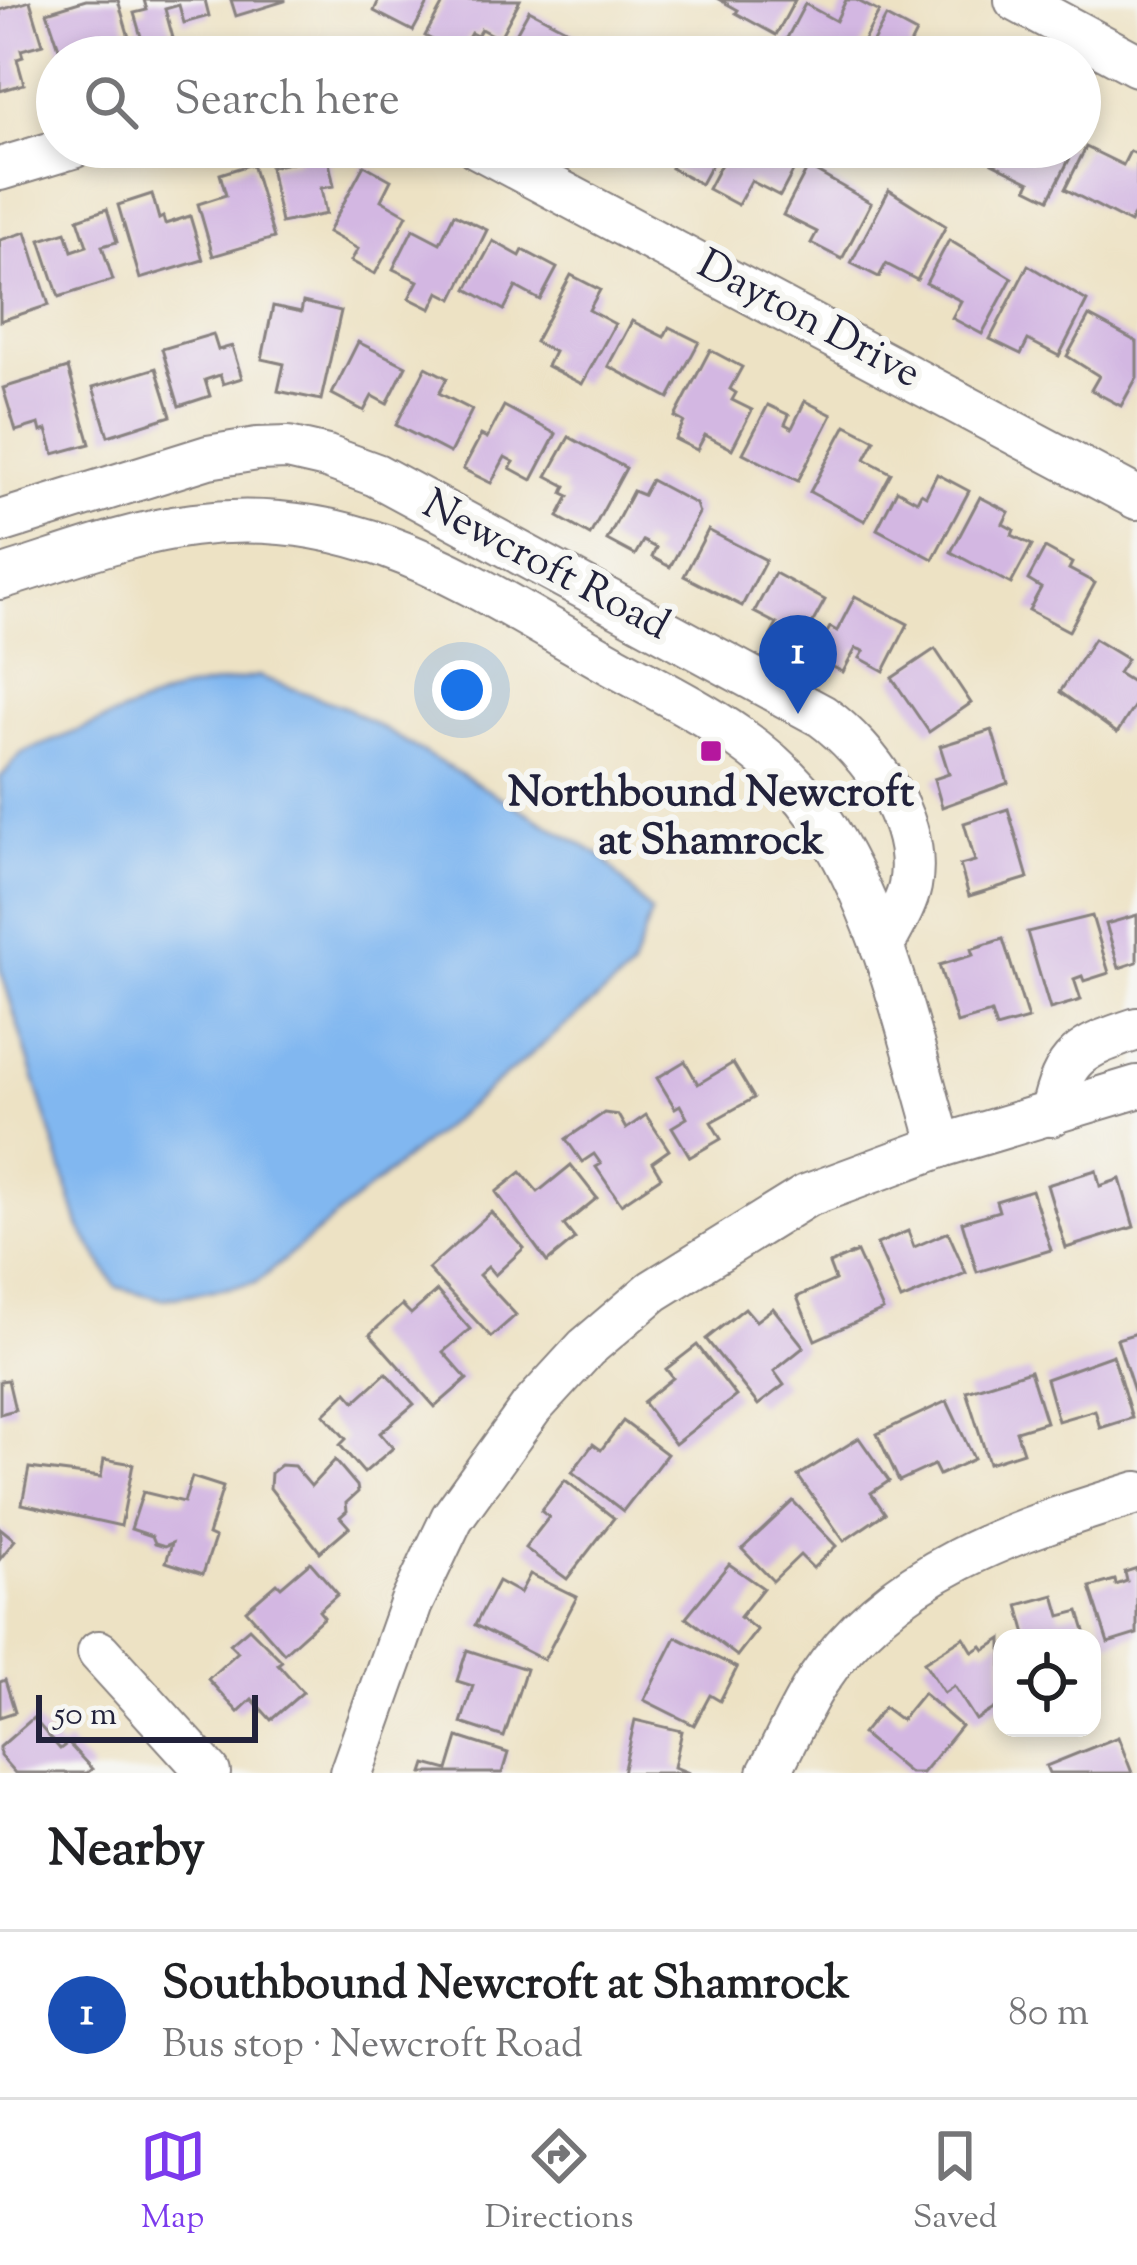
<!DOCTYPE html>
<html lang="en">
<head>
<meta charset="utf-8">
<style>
  body { margin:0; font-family:"Sorts Mill Goudy",serif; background:#f6f6f6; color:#202124 }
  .controls { position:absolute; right:36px; bottom:36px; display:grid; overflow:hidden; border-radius:24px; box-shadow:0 6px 18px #0003 }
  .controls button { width:108px; height:108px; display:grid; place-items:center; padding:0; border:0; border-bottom:3px solid #e0e0e0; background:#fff; color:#202124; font:60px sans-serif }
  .scale { position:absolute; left:36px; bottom:30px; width:222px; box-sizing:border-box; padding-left:12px; border:6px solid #22223b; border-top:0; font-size:33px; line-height:42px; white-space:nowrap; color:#22223b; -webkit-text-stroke:9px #f6f6f2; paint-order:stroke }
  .you { position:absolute; left:462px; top:690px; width:42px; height:42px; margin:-30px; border:9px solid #fff; border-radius:50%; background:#1a73e8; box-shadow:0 0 0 18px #1a73e833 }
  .badge { display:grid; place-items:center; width:78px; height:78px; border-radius:50%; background:#7c3aed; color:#fff; font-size:39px; font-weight:700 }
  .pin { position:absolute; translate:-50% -99px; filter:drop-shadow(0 3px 6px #0008) }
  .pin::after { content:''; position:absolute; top:63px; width:42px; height:36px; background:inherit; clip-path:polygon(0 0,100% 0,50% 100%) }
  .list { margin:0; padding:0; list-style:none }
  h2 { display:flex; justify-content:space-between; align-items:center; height:156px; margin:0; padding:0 48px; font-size:51px }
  h2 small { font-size:39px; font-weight:400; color:#757577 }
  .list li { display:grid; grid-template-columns:78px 1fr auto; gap:36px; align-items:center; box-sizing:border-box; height:168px; padding:0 48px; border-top:3px solid #e0e0e0 }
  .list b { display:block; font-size:45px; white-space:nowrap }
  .list p { margin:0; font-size:39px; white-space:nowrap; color:#757577 }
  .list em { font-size:39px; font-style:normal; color:#757577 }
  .icon { flex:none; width:66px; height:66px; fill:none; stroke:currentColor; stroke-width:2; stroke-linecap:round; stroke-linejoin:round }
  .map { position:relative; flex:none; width:1137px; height:1773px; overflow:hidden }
  .search { position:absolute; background:#fff; box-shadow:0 6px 18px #0003; left:36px; right:36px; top:36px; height:132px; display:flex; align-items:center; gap:30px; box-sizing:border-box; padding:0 42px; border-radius:66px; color:#757577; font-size:45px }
  .sheet { height:324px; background:#fff }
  nav { display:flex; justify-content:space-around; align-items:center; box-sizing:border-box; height:168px; border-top:3px solid #e0e0e0; background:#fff; font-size:33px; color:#757577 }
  nav a { display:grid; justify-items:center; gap:6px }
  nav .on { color:#7c3aed }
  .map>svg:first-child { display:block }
</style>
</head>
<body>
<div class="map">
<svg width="1137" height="1773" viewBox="0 0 1137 1773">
  <rect width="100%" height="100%" fill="#f6f6f2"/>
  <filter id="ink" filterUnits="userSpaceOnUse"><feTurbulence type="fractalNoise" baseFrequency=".00833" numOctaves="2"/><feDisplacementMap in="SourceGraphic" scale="24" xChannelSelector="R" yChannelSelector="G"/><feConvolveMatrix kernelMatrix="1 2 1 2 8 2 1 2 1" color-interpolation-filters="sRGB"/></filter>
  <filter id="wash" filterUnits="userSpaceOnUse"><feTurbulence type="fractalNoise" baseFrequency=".004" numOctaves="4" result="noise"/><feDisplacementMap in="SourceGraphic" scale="48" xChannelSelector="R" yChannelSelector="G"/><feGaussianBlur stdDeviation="2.7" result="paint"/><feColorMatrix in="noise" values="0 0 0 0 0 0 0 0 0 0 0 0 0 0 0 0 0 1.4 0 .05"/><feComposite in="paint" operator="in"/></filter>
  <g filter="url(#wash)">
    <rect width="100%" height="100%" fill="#ede2c4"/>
    <path fill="#81b7f0" stroke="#526c96" stroke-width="3" d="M258,676L347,708L601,856L651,913L631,971L256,1283L162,1299L116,1287L80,1228L0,967V778L22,753L178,691Z"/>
    <g id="blocks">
      <g fill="#d3b7e2">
        <path d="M86,0H118L133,51L112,57H100L98,51L62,57L47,12Z"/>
        <path d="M144,0H205L209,16L184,23L179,5L165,9L173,38L144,47L134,13L147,10Z"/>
        <path d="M231,0H285V1L236,16Z"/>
        <path d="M379,0H430L413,31L374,11Z"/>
        <path d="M445,0H520L499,39L481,29L477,36L471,33L459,54L425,36Z"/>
        <path d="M720,0H795L776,35L736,13L738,10Z"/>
        <path d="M846,0H856L879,12L855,57L778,55L805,4L836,21Z"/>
        <path d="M30,1L43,44L21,50L23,57L17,59L24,84L0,91V10Z"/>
        <path d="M529,10L583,38L573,57H503Z"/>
        <path d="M886,17L916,33L909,47L927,57H865Z"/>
        <path d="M606,41L638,57H598Z"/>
        <path d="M673,147H721L701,184L671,168L680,151Z"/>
        <path d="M730,147H806L780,196L751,181L738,205L708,189Z"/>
        <path d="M1000,147H1069L1074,150L1049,199L1027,188L1030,182L992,163Z"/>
        <path d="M1086,147L1123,165L1130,151L1137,154V210L1130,223L1065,189Z"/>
        <path d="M326,148L334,186L321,188L326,214L281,223L270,167L299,161L297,154Z"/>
        <path d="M252,164L274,238L213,256L198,204L226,195L220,174Z"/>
        <path d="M364,165L391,180L381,200L407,215L375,274L351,261L358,249L328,232Z"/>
        <path d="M808,167L871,203L842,259L811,243L817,232L783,215Z"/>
        <path d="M889,190L946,226L917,280L886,264L879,277L851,263Z"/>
        <path d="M152,194L159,219L163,217L165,224L190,216L203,260L140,279L118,205Z"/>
        <path d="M107,209L117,242L102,246L113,280L59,297L40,240L66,232L72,251L87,246L78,219Z"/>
        <path d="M454,214L487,230L453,299L439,292L431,309L409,298L418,281L393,269L413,229L440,243Z"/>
        <path d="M26,232L49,305L0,321V240Z"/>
        <path d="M949,240L1012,278L982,334L952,318L961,301L926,283Z"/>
        <path d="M493,241L520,256L523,250L557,268L540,300L516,287L504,310L467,289Z"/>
        <path d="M1028,265L1087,301L1059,356L1028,340L1021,354L990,339Z"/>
        <path d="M571,275L600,290L589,310L615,324L582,384L547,366L554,352L535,342Z"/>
        <path d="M303,302L341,311L321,400L278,391L284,364L262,359L273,306L301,312Z"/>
        <path d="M1089,316L1137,342V377L1121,406L1091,390L1099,376L1067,356Z"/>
        <path d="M632,321L664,337L669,327L699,342L669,398L608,366Z"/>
        <path d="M213,334L218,350L232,346L242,378L223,384L220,375L205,380L210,396L179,406L162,349Z"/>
        <path d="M358,342L406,366L387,404L372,396L364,411L332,394Z"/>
        <path d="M710,350L742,367L730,389L736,393L732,400L752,410L732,449L705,435L697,450L675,439L684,422L675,417Z"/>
        <path d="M426,367L447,378L439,393L472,410L450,453L396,425Z"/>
        <path d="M68,368L90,444L54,454L47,430L41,432L39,424L16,431L3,388Z"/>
        <path d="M156,368L171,416L108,436L93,387Z"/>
        <path d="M805,401L832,415L798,481L743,453L768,405L789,415L785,424L792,428Z"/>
        <path d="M504,406L556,434L532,480L510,468L514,462L505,457L491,483L463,469L481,435L487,438Z"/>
        <path d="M846,425L875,440L865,459L891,473L865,521L810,492Z"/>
        <path d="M569,437L626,468L590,535L558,517L569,496L563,493L566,486L547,476Z"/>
        <path d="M937,474L969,491L933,559L877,529L897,490L917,501L921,493L926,496Z"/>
        <path d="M651,480L696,504L699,513L670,567L652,557L656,548L643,541L635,555L607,540L633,491L643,495Z"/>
        <path d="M980,497L1009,512L1003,524L1014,530L1012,535L1032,545L1011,584L951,552Z"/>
        <path d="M708,530L766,560L742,606L684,576Z"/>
        <path d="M1045,548L1072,563L1069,569L1095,583L1069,631L1029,610L1041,588L1028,580Z"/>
        <path d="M775,573L825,600L798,649L771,635L777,624L754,612Z"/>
        <path d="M855,596L908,624L884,671L860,658L864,651L856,648L843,672L814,657L830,627L837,631Z"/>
        <path d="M1094,639L1127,659L1118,673L1137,685V702L1117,733L1060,692Z"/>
        <path d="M935,649L971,703L929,732L892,678Z"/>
        <path d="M992,730L1008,783L942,807L934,779L949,774L940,746Z"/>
        <path d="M1008,809L1028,878L969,896L960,865L975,861L964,823Z"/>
        <path d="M1137,915V962L1119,968L1106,924Z"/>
        <path d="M1092,916L1109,973L1084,981L1082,976L1074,979L1081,1000L1050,1009L1027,932Z"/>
        <path d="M1003,939L1028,1019L996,1028L991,1013L957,1023L939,965L973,955L971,949Z"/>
        <path d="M685,1061L698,1084L733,1063L754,1098L711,1122L721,1139L690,1157L672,1127L687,1118L680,1105L675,1108L657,1078Z"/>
        <path d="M604,1113L618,1115L626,1129L646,1115L669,1150L652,1162L661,1177L621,1204L596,1167L601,1164L594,1154L582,1162L566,1139Z"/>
        <path d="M571,1165L597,1198L564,1225L575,1239L547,1262L496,1192L521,1172L538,1192Z"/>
        <path d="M1096,1170L1100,1186L1120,1179L1134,1227L1066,1248L1047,1185Z"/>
        <path d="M1032,1190L1051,1250L977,1272L962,1222L999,1211L996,1201Z"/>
        <path d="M491,1212L524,1248L495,1275L488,1267L479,1275L516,1315L491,1337L428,1269Z"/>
        <path d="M908,1231L914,1247L948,1232L966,1273L901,1300L877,1244Z"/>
        <path d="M857,1252L883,1310L815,1340L797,1297L835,1280L829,1264Z"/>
        <path d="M437,1291L470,1329L443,1352L467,1379L435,1407L370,1334L402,1305L411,1314Z"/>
        <path d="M745,1308L756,1321L773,1308L804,1347L774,1371L784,1385L758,1405L706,1339Z"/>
        <path d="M1137,1333V1397H1136L1117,1339Z"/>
        <path d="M697,1345L736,1396L675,1444L643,1402L673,1378L666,1369Z"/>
        <path d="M1113,1355L1132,1418L1100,1428L1095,1410L1058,1421L1046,1379Z"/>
        <path d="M1030,1371L1046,1422L1016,1431L1023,1452L989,1463L966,1391Z"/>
        <path d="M386,1373L414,1404L380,1433L393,1448L364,1473L340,1445L346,1439L324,1414L347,1392L355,1401Z"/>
        <path d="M8,1380L15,1410L0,1414V1381Z"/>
        <path d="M947,1401L974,1459L939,1475L934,1465L899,1481L877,1434Z"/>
        <path d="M623,1421L667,1454L623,1511L572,1472L593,1444L601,1450Z"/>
        <path d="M859,1438L889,1481L871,1493L885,1513L844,1541L798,1476Z"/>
        <path d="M104,1459L133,1464L121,1526L22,1504L29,1468L101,1477Z"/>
        <path d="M335,1460L357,1486L358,1492L346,1503L347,1511L340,1517L349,1527L320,1552L270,1488L271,1473L281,1465L294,1466L311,1486Z"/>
        <path d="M192,1477L223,1487L208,1535L215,1538L203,1574L166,1562L172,1543L165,1546L155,1543L152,1536L131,1529L143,1492L184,1502Z"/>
        <path d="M565,1480L614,1518L567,1579L525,1548L549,1517L541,1511Z"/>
        <path d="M793,1501L836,1546L813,1568L800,1555L773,1581L742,1549Z"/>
        <path d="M0,1528L15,1540L0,1559Z"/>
        <path d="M310,1562L338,1594L319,1611L324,1617L284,1653L246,1610L277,1583L281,1587Z"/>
        <path d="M729,1564L763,1588L740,1617L757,1630L737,1656L686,1617Z"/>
        <path d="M1137,1568V1634L1108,1643L1090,1587L1115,1580L1116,1585L1127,1581L1125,1572Z"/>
        <path d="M530,1574L577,1597L544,1660L475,1625L498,1581L520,1593Z"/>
        <path d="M1054,1595L1060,1616L1079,1611L1087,1638H1027L1018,1605Z"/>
        <path d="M249,1628L282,1661L278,1664L303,1692L271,1720L252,1699L238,1712L208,1679L238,1652L230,1644Z"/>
        <path d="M676,1637L737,1668L720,1701L710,1695L694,1725L644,1700Z"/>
        <path d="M964,1637L973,1652L982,1646L985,1650L1002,1639V1704L976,1720L954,1686L944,1693L924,1662Z"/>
        <path d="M467,1650L526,1669L504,1737L461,1723L473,1686L457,1681Z"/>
        <path d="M5,1680L15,1712L0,1717V1682Z"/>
        <path d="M923,1693L961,1726L922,1773H909L862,1734L884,1707L901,1720Z"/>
        <path d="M33,1718L60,1749L68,1743L92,1769L87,1773H15L0,1756V1747Z"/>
        <path d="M635,1720L682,1731L674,1767L689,1773H623Z"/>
        <path d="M458,1737L508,1753L502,1773H423L426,1764L448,1770Z"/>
        <path d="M1118,1737L1132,1773H1049L1046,1766Z"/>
      </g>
    </g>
  </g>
  <g filter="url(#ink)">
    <use href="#blocks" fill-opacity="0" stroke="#888280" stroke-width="3"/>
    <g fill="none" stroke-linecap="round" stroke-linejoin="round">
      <defs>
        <g id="minor">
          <path d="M1016,0L1137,65"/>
          <path d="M477,147L1137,498"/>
          <path d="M0,169L73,147"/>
          <path d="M0,522L208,457L257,449L288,448L327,457L376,475L822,716C870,751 922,822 910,886C906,906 891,929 882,947"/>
          <path d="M0,578C63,559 127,533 193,525C363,503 475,588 615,666C690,707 768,743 818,815C884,912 908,1034 941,1146"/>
          <path d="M1051,1115C1064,1054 1080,1048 1137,1029"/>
          <path d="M99,1652L209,1773"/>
          <path d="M351,1773L411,1604L452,1518L531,1408L586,1348L653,1291L806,1196L941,1146L1137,1087"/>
          <path d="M769,1773C785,1743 799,1710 817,1682C890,1570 1016,1530 1137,1493"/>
        </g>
      </defs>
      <use href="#minor" stroke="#888280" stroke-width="46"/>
      <use href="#minor" stroke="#fff" stroke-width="42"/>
    </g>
  </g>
  <rect fill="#b5179e" stroke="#f6f6f2" stroke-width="4.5" x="699" y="739" width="24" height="24" rx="6"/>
  <g text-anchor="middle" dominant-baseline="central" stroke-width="12" stroke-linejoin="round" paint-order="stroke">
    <g font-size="42" fill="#22223b" stroke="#f6f6f2">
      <text transform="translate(808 321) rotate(28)">Dayton Drive</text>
      <text transform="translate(545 567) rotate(28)">Newcroft Road</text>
    </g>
    <g font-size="42" font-weight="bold" fill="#22223b" stroke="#f6f6f2">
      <text x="711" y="795">Northbound Newcroft<tspan x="711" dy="48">at Shamrock</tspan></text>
    </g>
  </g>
</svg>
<div class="controls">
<button><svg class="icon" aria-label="locate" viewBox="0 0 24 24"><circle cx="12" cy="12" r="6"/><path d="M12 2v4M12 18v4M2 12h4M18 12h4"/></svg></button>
</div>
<div class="scale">50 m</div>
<div class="you"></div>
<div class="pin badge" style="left:798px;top:714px;background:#1a4fb4">1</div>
<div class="search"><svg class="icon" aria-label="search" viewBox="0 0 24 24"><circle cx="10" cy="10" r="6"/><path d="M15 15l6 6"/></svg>Search here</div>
</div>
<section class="sheet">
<h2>Nearby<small></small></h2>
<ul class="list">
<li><span class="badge" style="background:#1a4fb4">1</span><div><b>Southbound Newcroft at Shamrock</b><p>Bus stop · Newcroft Road</p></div><em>80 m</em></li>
</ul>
</section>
<nav>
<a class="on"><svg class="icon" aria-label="map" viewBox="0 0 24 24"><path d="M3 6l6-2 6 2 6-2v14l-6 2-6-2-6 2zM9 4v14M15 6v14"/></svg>Map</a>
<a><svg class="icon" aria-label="directions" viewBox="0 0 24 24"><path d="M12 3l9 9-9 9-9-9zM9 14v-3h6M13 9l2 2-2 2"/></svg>Directions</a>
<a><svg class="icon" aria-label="saved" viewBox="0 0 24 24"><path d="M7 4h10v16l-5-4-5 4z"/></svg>Saved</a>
</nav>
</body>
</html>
